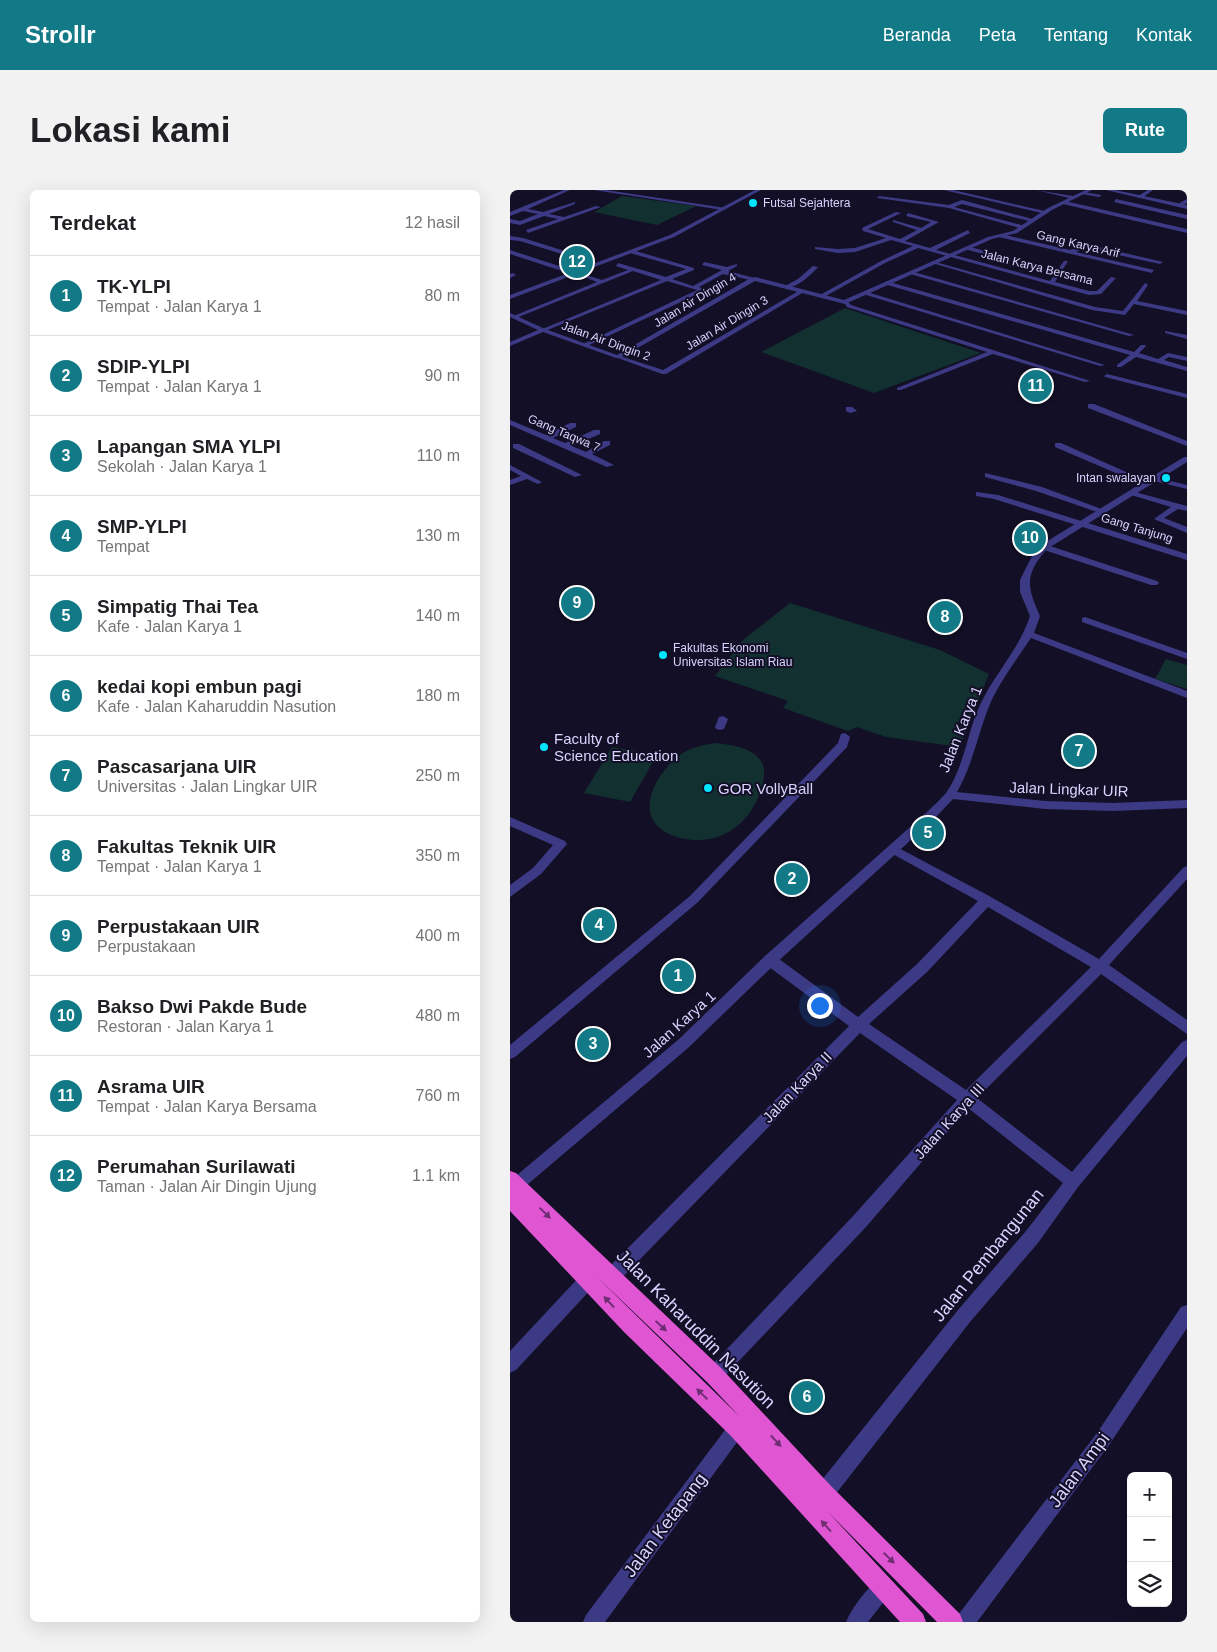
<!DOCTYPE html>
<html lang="id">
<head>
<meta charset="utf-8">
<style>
  body { margin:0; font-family:Arial,sans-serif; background:#f2f2f2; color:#202124 }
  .controls { position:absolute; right:15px; bottom:15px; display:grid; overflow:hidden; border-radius:8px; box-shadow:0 5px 20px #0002 }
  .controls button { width:45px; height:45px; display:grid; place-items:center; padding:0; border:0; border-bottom:1px solid #e0e0e0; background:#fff; color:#202124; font:25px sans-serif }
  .you { position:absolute; left:309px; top:815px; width:18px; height:18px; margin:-12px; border:4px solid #fff; border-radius:50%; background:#1a73e8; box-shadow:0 0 0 8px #1a73e833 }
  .badge { display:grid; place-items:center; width:32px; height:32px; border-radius:50%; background:#127987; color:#fff; font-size:16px; font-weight:700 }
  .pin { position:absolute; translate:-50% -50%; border:2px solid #fff; box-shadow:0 1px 5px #0006 }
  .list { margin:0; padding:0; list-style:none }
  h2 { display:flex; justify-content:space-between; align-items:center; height:65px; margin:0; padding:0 20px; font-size:21px }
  h2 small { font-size:16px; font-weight:400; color:#757577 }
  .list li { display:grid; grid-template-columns:32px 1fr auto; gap:15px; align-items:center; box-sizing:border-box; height:80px; padding:0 20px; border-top:1px solid #e0e0e0 }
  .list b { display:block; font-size:19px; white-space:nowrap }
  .list p { margin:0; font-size:16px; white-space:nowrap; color:#757577 }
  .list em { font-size:16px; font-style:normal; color:#757577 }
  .icon { flex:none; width:28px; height:28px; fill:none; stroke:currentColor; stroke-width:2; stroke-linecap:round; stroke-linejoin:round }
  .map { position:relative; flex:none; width:677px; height:1432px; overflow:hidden; border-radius:8px }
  header { display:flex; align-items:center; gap:30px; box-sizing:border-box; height:70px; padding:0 25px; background:#127987; color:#fff }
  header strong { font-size:24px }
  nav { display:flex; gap:28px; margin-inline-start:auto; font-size:18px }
  .intro { display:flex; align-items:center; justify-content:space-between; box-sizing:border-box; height:120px; padding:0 30px }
  h1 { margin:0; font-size:35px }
  .button { padding:12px 22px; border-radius:8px; background:#127987; color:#fff; font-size:18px; font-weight:700 }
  main { display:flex; gap:30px; padding:0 30px }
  aside { flex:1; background:#fff; border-radius:8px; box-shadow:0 5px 20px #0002 }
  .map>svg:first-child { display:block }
</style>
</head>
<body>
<header>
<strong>Strollr</strong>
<nav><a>Beranda</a><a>Peta</a><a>Tentang</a><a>Kontak</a></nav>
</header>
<div class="intro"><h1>Lokasi kami</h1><a class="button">Rute</a></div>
<main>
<aside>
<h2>Terdekat<small>12 hasil</small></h2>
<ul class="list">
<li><span class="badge">1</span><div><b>TK-YLPI</b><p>Tempat · Jalan Karya 1</p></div><em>80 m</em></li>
<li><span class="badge">2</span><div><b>SDIP-YLPI</b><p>Tempat · Jalan Karya 1</p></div><em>90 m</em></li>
<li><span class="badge">3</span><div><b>Lapangan SMA YLPI</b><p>Sekolah · Jalan Karya 1</p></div><em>110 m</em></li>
<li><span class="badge">4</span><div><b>SMP-YLPI</b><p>Tempat</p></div><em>130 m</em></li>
<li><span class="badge">5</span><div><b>Simpatig Thai Tea</b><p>Kafe · Jalan Karya 1</p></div><em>140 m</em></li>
<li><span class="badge">6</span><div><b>kedai kopi embun pagi</b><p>Kafe · Jalan Kaharuddin Nasution</p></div><em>180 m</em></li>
<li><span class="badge">7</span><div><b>Pascasarjana UIR</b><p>Universitas · Jalan Lingkar UIR</p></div><em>250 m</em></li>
<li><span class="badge">8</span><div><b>Fakultas Teknik UIR</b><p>Tempat · Jalan Karya 1</p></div><em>350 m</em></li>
<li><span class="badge">9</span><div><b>Perpustakaan UIR</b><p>Perpustakaan</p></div><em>400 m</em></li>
<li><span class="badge">10</span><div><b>Bakso Dwi Pakde Bude</b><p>Restoran · Jalan Karya 1</p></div><em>480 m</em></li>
<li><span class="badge">11</span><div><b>Asrama UIR</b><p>Tempat · Jalan Karya Bersama</p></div><em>760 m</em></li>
<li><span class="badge">12</span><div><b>Perumahan Surilawati</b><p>Taman · Jalan Air Dingin Ujung</p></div><em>1.1 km</em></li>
</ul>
</aside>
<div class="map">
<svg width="677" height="1432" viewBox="0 0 677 1432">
  <rect width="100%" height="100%" fill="#130f26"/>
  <g fill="#12302f">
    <path d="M112,6L186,16L147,35L84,22Z"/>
    <path d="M335,118L471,163L364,203L251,162Z"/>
    <path d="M280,413L430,460L479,484L450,557L376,547L347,537L338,541L273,518L278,511L205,486L233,450Z"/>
    <path d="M656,469L677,475V499L645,489Z"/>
    <path d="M206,553C221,555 242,557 251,571C256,578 254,589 252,597C241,635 208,659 167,647C120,633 142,586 170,565C181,557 193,555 206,553Z"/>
    <path d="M102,557L147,565L120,612L74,603Z"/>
  </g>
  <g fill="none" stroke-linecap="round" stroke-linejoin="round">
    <g fill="#3d3a85" fill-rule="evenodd">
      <path d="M54,0H60L18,19L33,22L65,12V14L39,24L54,27L86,16L91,17L18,43L16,40L48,29L34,26L10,35L0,33V29L10,31L28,24L13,21L0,26V22Z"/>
      <path d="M84,0H96L216,18L213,20Z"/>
      <path d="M434,0H443L539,22L536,24Z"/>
      <path d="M638,0H643L632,8H628V6Z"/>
      <path d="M574,2L591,5V6L589,7L572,4Z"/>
      <path d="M369,6L439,15L452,10L526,30L523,32L452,14L444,17L515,36L513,39L439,18L367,8Z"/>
      <path d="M606,9L677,25V29L604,12Z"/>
      <path d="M677,9V13L669,17L666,15Z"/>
      <path d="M555,11L677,39V43L553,14Z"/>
      <path d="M386,22L391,23L358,39L390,49L407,40L383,32V30L411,38L421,32L396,26L398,23L429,32L395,51L420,58L458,40L460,43L426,60L540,91L554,71H558L545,92L579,101H587L601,87L606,88L591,104L579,105L408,58L375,73L314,107H310V105L371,71L403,56L381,50L345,62L328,63L305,59V57L328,59L345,58L376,48L353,41L352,38Z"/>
      <path d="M491,44L560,60L576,54L653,72L650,74L576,58L566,62L644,80L642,83L489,47Z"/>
      <path d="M0,46L13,48L77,68L75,72L85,77L82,79L71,75L52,81L0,64V60L52,77L71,70L10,51L0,50Z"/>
      <path d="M457,56L496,67L497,68L494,70L455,59Z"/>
      <path d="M122,60L184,78V80L162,89L183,96L212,80L192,75L194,72L217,77L227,74V76L218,81L248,89L245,91L213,84L189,97L194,99V101L75,157L72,155L73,154L187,100L157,91L35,141L30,140L151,90L123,81L6,128L1,127L87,92L64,83V81L92,90L118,80L106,76L108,73L156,87L176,79L120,63Z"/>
      <path d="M422,71L585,117L613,121L635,93L638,95L627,111L677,121V125L624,114L615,125L582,120L422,73Z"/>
      <path d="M303,76L308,77C300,86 287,98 275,98V96L288,89Z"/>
      <path d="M400,82H404L624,145L619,146L400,84Z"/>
      <path d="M3,83L6,85L0,88V84Z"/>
      <path d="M376,91L624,162L631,155H635L636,156L629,163L648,169L658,163L677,167V171L659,167L654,170L677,177V181L626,167L611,177H607V175L620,165L374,94Z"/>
      <path d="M292,99L294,102L156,184H152L105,167L110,166L153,180Z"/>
      <path d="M353,102H357L595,175L590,176L353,104Z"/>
      <path d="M333,111H337L341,115L580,191L575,192L483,164L391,200H387V198L477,162L337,117Z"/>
      <path d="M655,141L677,145V149L655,143Z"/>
      <path d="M597,184L677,204V208L595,187L594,186Z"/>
      <path d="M578,214H584L677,251V256L578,218Z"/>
      <path d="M336,217H342L347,221L340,223L336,221Z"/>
      <path d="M0,230L36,245L60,233H66V237L43,248L55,253L84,240H90V244L62,256L76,262L94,251H100V255L82,264L104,275L97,277L0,235Z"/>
      <path d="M545,253H551L643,294L636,296L545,257Z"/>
      <path d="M3,254H9L72,285L65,287L3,258Z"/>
      <path d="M0,275L32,292L28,294L17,289L0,295V290L11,286L0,280Z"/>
      <path d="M475,283L532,297L597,321L590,323L526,301L475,287Z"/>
      <path d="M644,287L677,295V299L644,291Z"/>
      <path d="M621,301L677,316V321L668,319L654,328L677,337V343L644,329L661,317L621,305Z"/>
      <path d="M466,302L488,305L677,364V370L484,309L466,306Z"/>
      <path d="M534,354L647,391L649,393L647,395H641L531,359L530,357Z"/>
      <path d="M575,427L677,463V469L572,432V428Z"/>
      <path d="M213,526L218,529L214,539L210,540L206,539L205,537L209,527Z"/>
      <path d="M335,543L340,547L337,557L188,712L5,867L0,869V855L180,706L328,553L331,544Z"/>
      <path d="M0,627L55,651L57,654L31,684L0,707V695L23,678L43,655L0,636Z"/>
      <path d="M383,655L481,707L589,769L673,678L677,676V689L599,775L677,830V844L591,784L467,908L562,982L672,852L677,850V866L568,997L528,1053L460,1132L321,1310L314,1312L307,1310L305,1303L307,1296L448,1120L516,1041L553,993L458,918L356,1037L210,1191L204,1194L198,1191L195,1185L198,1179L344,1025L447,910L350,843L107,1093L101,1095L95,1093L93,1087L95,1081L339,836L255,774L253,770L255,766L260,765L265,766L348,827L407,774L468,711L379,662L377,659L379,656ZM478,717L581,777L456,900L359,834L417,782Z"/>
      <path d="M78,1082L84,1084L86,1090L84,1096L6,1180L0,1183V1161L72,1084Z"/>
      <path d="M677,1115V1138L599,1255L467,1432H445L448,1425L587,1243L671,1117Z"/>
      <path d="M227,1229L233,1232L236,1238L233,1244L95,1432H73L76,1425L221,1232Z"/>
      <path d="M372,1388L379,1391L382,1398L379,1405L358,1432H336C341,1419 360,1393 372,1388Z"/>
    </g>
    <g fill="#3d3a85" fill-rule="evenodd">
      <path d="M245,0H251L164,47L0,109V105L160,45Z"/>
      <path d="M526,0L563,6L576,0H582L542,20L507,43L482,49L335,114L245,91L110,168H106L33,142L0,156V152L28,140L0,127V123L35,139L107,165L239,89L245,87L334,110L478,47L503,41L538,18L559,8Z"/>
      <path d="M596,0H605L677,15V19Z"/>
      <path d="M674,267H677V272L537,359C514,385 517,397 530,426L524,443L677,501V508L521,448C507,469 490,491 480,514C468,543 463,574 447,602L535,611L603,613L677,610V618L603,621L535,619L443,609L425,628L265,774L178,858L11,1000L6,1002L1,1000V990L168,850L255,766L417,622C423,616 430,610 436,603C455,576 457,541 471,513C485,483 510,458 520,426L510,402V390L522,366L531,355Z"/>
    </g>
    <path fill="#e055d1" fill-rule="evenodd" d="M0,981L6,983L211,1178L321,1296L450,1424L453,1432H427L318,1322L413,1424L416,1432H390L220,1245L114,1142L0,1021ZM86,1086L197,1192L229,1226Z"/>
  </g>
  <defs><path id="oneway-solid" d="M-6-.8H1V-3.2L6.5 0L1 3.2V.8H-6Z" transform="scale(1.25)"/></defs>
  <g fill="#6f2e73">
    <use href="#oneway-solid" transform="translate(35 1023) rotate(44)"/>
    <use href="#oneway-solid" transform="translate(99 1112) rotate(-133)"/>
    <use href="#oneway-solid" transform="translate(151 1136) rotate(43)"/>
    <use href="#oneway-solid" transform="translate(192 1204) rotate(-136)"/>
    <use href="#oneway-solid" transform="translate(266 1251) rotate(47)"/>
    <use href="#oneway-solid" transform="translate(316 1336) rotate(-132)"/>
    <use href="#oneway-solid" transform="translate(379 1368) rotate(45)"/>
  </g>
  <g fill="#00e5ff" stroke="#130f26" stroke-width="2">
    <circle cx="243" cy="13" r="5"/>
    <circle cx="656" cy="288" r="5"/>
    <circle cx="153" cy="465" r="5"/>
    <circle cx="34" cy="557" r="5"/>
    <circle cx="198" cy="598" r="5"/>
  </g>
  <g text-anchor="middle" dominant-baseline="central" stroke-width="4" stroke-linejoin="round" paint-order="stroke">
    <g font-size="12" fill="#d9d4ff" stroke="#130f26" text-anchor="start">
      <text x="253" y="13">Futsal Sejahtera</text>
      <text x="646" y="288" text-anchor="end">Intan swalayan</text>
      <text x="163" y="458">Fakultas Ekonomi<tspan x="163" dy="14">Universitas Islam Riau</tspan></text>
    </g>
    <g font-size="12" fill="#d9d4ff" stroke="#130f26">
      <text transform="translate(568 54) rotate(13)">Gang Karya Arif</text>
      <text transform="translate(527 77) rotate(14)">Jalan Karya Bersama</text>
      <text transform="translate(185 110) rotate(-31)">Jalan Air Dingin 4</text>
      <text transform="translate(217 133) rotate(-31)">Jalan Air Dingin 3</text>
      <text transform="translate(96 151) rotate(20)">Jalan Air Dingin 2</text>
      <text transform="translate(54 243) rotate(23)">Gang Taqwa 7</text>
      <text transform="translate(627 338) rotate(17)">Gang Tanjung</text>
    </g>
    <g font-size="15" fill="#d9d4ff" stroke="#130f26">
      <text transform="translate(450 539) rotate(-68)">Jalan Karya 1</text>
      <text transform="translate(559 599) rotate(2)">Jalan Lingkar UIR</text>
      <text transform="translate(169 834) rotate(-42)">Jalan Karya 1</text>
      <text transform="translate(287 897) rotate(-46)">Jalan Karya II</text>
      <text transform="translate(439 931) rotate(-48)">Jalan Karya III</text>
    </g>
    <g font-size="15" fill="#d9d4ff" stroke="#130f26" text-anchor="start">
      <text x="44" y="548">Faculty of<tspan x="44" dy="17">Science Education</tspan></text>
      <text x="208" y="598">GOR VollyBall</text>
    </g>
    <g font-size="18" fill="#d9d4ff" stroke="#130f26">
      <text transform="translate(478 1065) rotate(-51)">Jalan Pembangunan</text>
      <text transform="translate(186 1139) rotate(45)">Jalan Kaharuddin Nasution</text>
      <text transform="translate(569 1280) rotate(-53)">Jalan Ampi</text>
      <text transform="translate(155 1335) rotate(-53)">Jalan Ketapang</text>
    </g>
  </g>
</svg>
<div class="controls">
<button>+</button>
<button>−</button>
<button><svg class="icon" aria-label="layers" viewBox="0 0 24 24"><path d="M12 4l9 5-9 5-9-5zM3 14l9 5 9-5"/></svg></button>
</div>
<div class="you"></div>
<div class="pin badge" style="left:168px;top:786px">1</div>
<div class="pin badge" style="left:282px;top:689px">2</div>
<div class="pin badge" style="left:83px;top:854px">3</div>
<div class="pin badge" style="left:89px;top:735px">4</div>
<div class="pin badge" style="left:418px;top:643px">5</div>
<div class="pin badge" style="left:297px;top:1207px">6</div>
<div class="pin badge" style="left:569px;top:561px">7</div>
<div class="pin badge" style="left:435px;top:427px">8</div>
<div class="pin badge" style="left:67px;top:413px">9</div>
<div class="pin badge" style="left:520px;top:348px">10</div>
<div class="pin badge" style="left:526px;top:196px">11</div>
<div class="pin badge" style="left:67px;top:72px">12</div>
</div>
</main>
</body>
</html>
